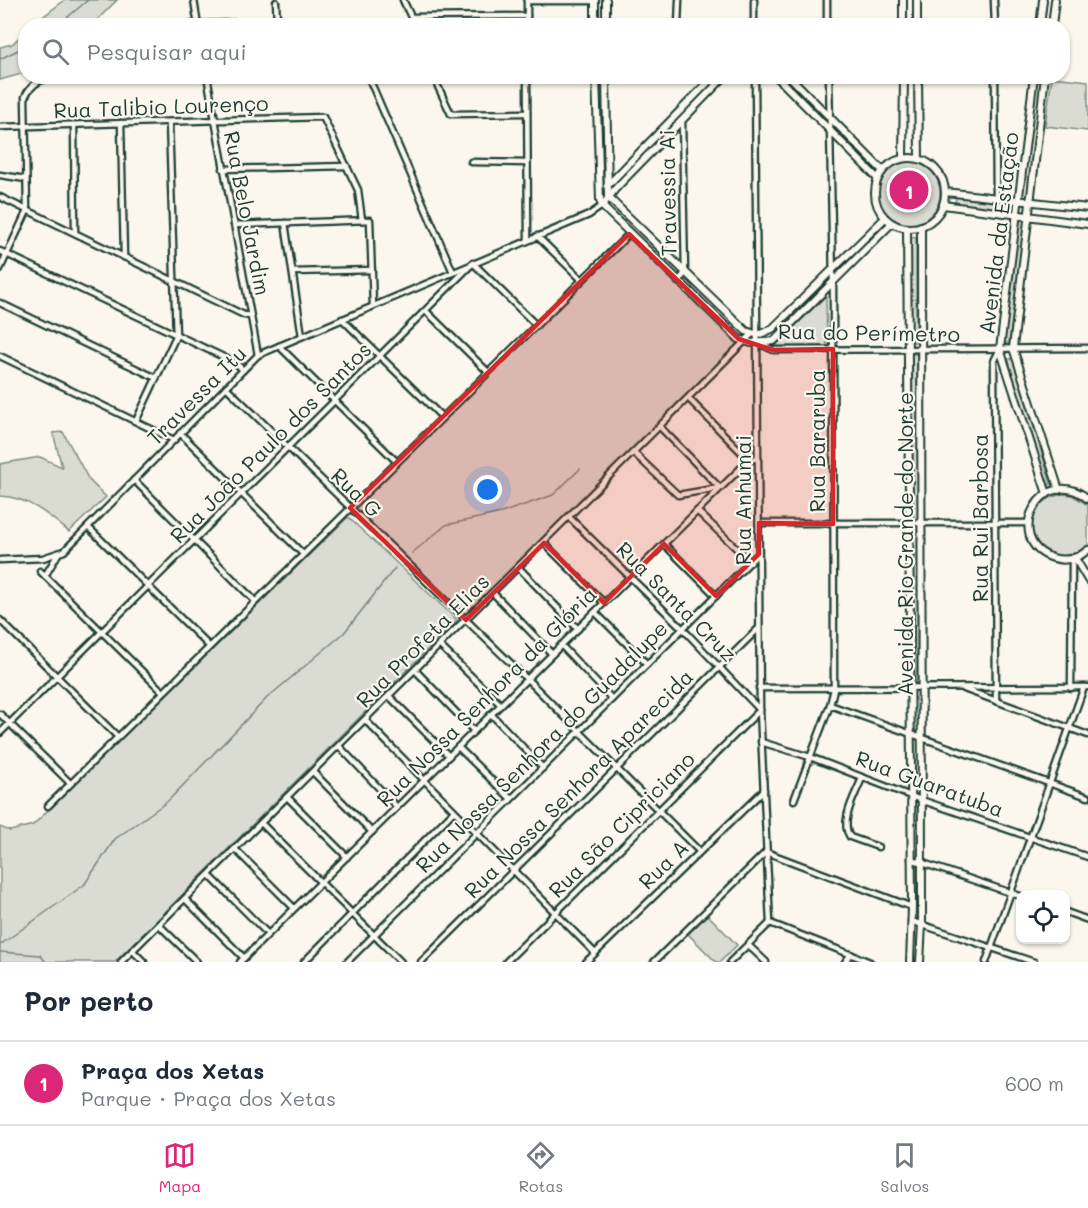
<!DOCTYPE html>
<html lang="pt">
<head>
<meta charset="utf-8">
<style>
  body { margin:0; font-family:Mali,sans-serif; background:#f6f6f7; color:#1f2937 }
  .controls { position:absolute; right:18px; bottom:18px; display:grid; overflow:hidden; border-radius:12px; box-shadow:0 2px 4px #0004 }
  .controls button { width:54px; height:54px; display:grid; place-items:center; padding:0; border:0; border-bottom:2px solid #e0e1e3; background:#fff; color:#1f2937; font:30px sans-serif }
  .you { position:absolute; left:488px; top:490px; width:21px; height:21px; margin:-15px; border:4px solid #fff; border-radius:50%; background:#1a73e8; box-shadow:0 0 0 9px #1a73e833 }
  .badge { display:grid; place-items:center; width:39px; height:39px; border-radius:50%; background:#db2777; color:#fff; font-size:20px; font-weight:700 }
  .pin { position:absolute; translate:-50% -50%; border:3px solid #fff; box-shadow:0 2px 6px #0006 }
  .list { margin:0; padding:0; list-style:none }
  h2 { display:flex; justify-content:space-between; align-items:center; height:78px; margin:0; padding:0 24px; font-size:26px }
  h2 small { font-size:20px; font-weight:400; color:#747a83 }
  .list li { display:grid; grid-template-columns:39px 1fr auto; gap:18px; align-items:center; box-sizing:border-box; height:84px; padding:0 24px; border-top:2px solid #e0e1e3 }
  .list b { display:block; font-size:22px; white-space:nowrap }
  .list p { margin:0; font-size:20px; white-space:nowrap; color:#747a83 }
  .list em { font-size:20px; font-style:normal; color:#747a83 }
  .icon { flex:none; width:33px; height:33px; fill:none; stroke:currentColor; stroke-width:2; stroke-linecap:round; stroke-linejoin:round }
  .map { position:relative; flex:none; width:1088px; height:962px; overflow:hidden }
  .search { position:absolute; background:#fff; box-shadow:0 2px 4px #0004; left:18px; right:18px; top:18px; height:66px; display:flex; align-items:center; gap:15px; box-sizing:border-box; padding:0 21px; border-radius:24px; color:#747a83; font-size:22px }
  .sheet { height:162px; background:#fff }
  nav { display:flex; justify-content:space-around; align-items:center; box-sizing:border-box; height:84px; border-top:2px solid #e0e1e3; background:#fff; font-size:16px; color:#747a83 }
  nav a { display:grid; justify-items:center; gap:3px }
  nav .on { color:#db2777 }
  .map>svg:first-child { display:block }
</style>
</head>
<body>
<div class="map">
<svg width="1088" height="962" viewBox="0 0 1088 962">
  <rect width="100%" height="100%" fill="#fbf7ec"/>
  <filter id="ink" filterUnits="userSpaceOnUse"><feTurbulence type="fractalNoise" baseFrequency=".0167" numOctaves="2"/><feDisplacementMap in="SourceGraphic" scale="12" xChannelSelector="R" yChannelSelector="G"/><feConvolveMatrix kernelMatrix="1 2 1 2 8 2 1 2 1" color-interpolation-filters="sRGB"/></filter>
  <g filter="url(#ink)">
    <g fill="#dbdcd1" stroke="#7d8c82" stroke-width="1.5">
      <path d="M65,0H117L92,25H32Z"/>
      <path d="M25,32V73L0,80V47L12,44Z"/>
      <path d="M1052,77L1088,81V131L1045,126Z"/>
      <circle cx="909" cy="193" r="31"/>
      <path d="M956,196L1011,203L1014,207L1010,211L955,204Z"/>
      <path d="M1020,220L1025,221L1009,343H1004Z"/>
      <path d="M910,237L916,238V342H910Z"/>
      <path d="M630,239L738,345L466,614L354,508Z"/>
      <path d="M826,296L827,347H774Z"/>
      <path d="M911,354H917L918,519L911,518Z"/>
      <path d="M1013,358L1051,484L1047,486L1008,359Z"/>
      <path d="M63,432L89,480L106,497L69,532C49,515 28,497 0,496V464L40,457L62,467L53,433Z"/>
      <path d="M1062,494L1072,495L1088,505V545C1046,586 1001,509 1062,494Z"/>
      <path d="M348,517L457,620L115,962H0V827L10,831L33,825Z"/>
      <path d="M911,531H918L917,683H911Z"/>
      <path d="M708,915L737,945L720,962H716L688,934Z"/>
    </g>
    <g fill="none" stroke-linecap="round" stroke-linejoin="round">
      <g stroke="#74847b" stroke-width="1.5">
        <path d="M57,26L88,0"/>
        <path d="M0,59L26,46"/>
        <path d="M412,553L446,525L501,513L553,495L580,469"/>
        <path d="M0,945L84,885L115,839L168,801L267,698L344,633L395,568"/>
        <path d="M0,952L40,955L46,962"/>
      </g>
      <defs>
        <g id="street">
          <path d="M194,0L198,26"/>
          <path d="M403,0L411,17L527,16"/>
          <path d="M827,0V26"/>
          <path d="M994,0L995,26"/>
          <path d="M527,1H595"/>
          <path d="M276,2L277,21"/>
          <path d="M159,26L285,21L287,26"/>
          <path d="M527,26V0"/>
          <path d="M678,26L679,0"/>
          <path d="M754,26V0"/>
          <path d="M207,76L258,355"/>
          <path d="M368,76L453,272"/>
          <path d="M433,76L451,114L527,113"/>
          <path d="M527,76L528,240"/>
          <path d="M755,76L760,710L770,923"/>
          <path d="M995,76L996,198"/>
          <path d="M121,123L124,257"/>
          <path d="M74,125L75,232"/>
          <path d="M0,127L323,117L358,190L362,220"/>
          <path d="M471,162L527,163"/>
          <path d="M223,169L347,166"/>
          <path d="M0,175L26,179"/>
          <path d="M0,197L244,315L251,316"/>
          <path d="M285,223L302,336"/>
          <path d="M234,225L370,220L373,306"/>
          <path d="M537,236L582,280"/>
          <path d="M0,251L236,363L243,370"/>
          <path d="M473,263L536,325"/>
          <path d="M0,269L27,211L25,97C37,69 72,77 97,76"/>
          <path d="M293,272L372,270"/>
          <path d="M678,282L685,273L682,120"/>
          <path d="M0,303L156,378"/>
          <path d="M426,311L488,372"/>
          <path d="M342,319L442,417"/>
          <path d="M758,343L773,350L1088,348"/>
          <path d="M279,346L397,462"/>
          <path d="M0,356L174,440"/>
          <path d="M226,387L527,679L699,851"/>
          <path d="M689,399L749,460"/>
          <path d="M136,421L176,336L169,122"/>
          <path d="M660,427L720,488"/>
          <path d="M180,433L303,554"/>
          <path d="M634,453L678,495L719,488"/>
          <path d="M134,480L255,601"/>
          <path d="M697,511L751,562"/>
          <path d="M569,517L683,629L760,710"/>
          <path d="M759,523H1029"/>
          <path d="M88,527L209,646"/>
          <path d="M544,543L604,603"/>
          <path d="M664,544L716,596"/>
          <path d="M0,560L43,558L64,551L258,355L589,215L602,206"/>
          <path d="M519,568L578,629"/>
          <path d="M40,571L163,692"/>
          <path d="M45,576L58,554"/>
          <path d="M493,593L552,654"/>
          <path d="M595,612L647,664"/>
          <path d="M0,620L117,736"/>
          <path d="M561,645L612,699"/>
          <path d="M440,646L501,705"/>
          <path d="M415,670L474,731"/>
          <path d="M759,688L1088,687"/>
          <path d="M1071,688L1072,559"/>
          <path d="M964,689L1088,735"/>
          <path d="M389,696L449,756"/>
          <path d="M996,701L994,361L1000,349"/>
          <path d="M830,705L1088,797"/>
          <path d="M0,714L70,783"/>
          <path d="M491,714L543,768"/>
          <path d="M365,720L595,953"/>
          <path d="M0,733L471,265"/>
          <path d="M761,742L810,757L921,800L1088,857"/>
          <path d="M339,746L397,807"/>
          <path d="M458,747L511,799"/>
          <path d="M313,772L372,832"/>
          <path d="M862,778C856,794 839,821 850,837L878,847"/>
          <path d="M287,797L347,857"/>
          <path d="M794,800L830,705L834,689L833,283L829,76"/>
          <path d="M48,806L629,234"/>
          <path d="M261,823L401,962"/>
          <path d="M235,849L294,908"/>
          <path d="M911,859L1020,896"/>
          <path d="M209,875L268,934"/>
          <path d="M185,899L244,958"/>
          <path d="M1066,912L1088,920"/>
          <path d="M911,921L1034,962"/>
          <path d="M770,923L870,962"/>
          <path d="M159,925L197,962"/>
          <path d="M748,945L766,962"/>
          <path d="M133,951L144,962"/>
          <path d="M121,962L752,334"/>
          <path d="M240,962L749,460L758,458"/>
          <path d="M304,962L453,812"/>
          <path d="M347,962L758,554"/>
          <path d="M421,962L759,628"/>
          <path d="M506,962L760,710"/>
          <path d="M586,962L764,790"/>
          <path d="M654,962L766,852L912,907"/>
          <path d="M730,962L770,923"/>
          <path d="M845,962L851,954"/>
          <path d="M986,962L1084,687"/>
        </g>
        <g id="secondary">
          <path d="M595,0V26"/>
          <path d="M606,0V26"/>
          <path d="M903,0V26"/>
          <path d="M917,0V26"/>
          <path d="M1040,26L1043,0"/>
          <path d="M1052,26L1055,0"/>
          <path d="M596,76L600,200L602,206L739,339L751,343L774,341L891,224"/>
          <path d="M606,76L608,197L746,331L758,335L772,329L885,218"/>
          <path d="M776,76L877,178"/>
          <path d="M789,76L882,170"/>
          <path d="M918,76L919,159"/>
          <path d="M1034,76L1000,349L1047,494"/>
          <path d="M1045,76L1013,348L1059,490"/>
          <circle cx="910" cy="193" r="35"/>
          <path d="M903,158L904,76"/>
          <path d="M607,186L714,76"/>
          <path d="M945,192L1088,208"/>
          <path d="M943,205L1088,224"/>
          <path d="M602,206L616,188L725,76"/>
          <path d="M907,228L912,907L910,962"/>
          <path d="M1088,499C1043,461 1000,541 1053,558C1066,562 1078,558 1088,550"/>
          <path d="M1075,558L1088,580"/>
          <path d="M920,962L922,924L921,226"/>
        </g>
      </defs>
      <use href="#street" stroke="#1f3d34" stroke-width="9"/>
      <use href="#secondary" stroke="#1f3d34" stroke-width="10"/>
      <use href="#street" stroke="#fbf7ec" stroke-width="4.5"/>
      <use href="#secondary" stroke="#fbf7ec" stroke-width="6"/>
    </g>
  </g>
  <path fill="#d62828" fill-opacity="0.2" stroke="#d62828" stroke-width="4.5" stroke-linejoin="round" d="M629,234L739,339L773,350L833,349V524L759,523V554L716,596L664,544L604,603L544,543L466,620L350,508Z"/>
  <g text-anchor="middle" dominant-baseline="central" stroke-width="4.5" stroke-linejoin="round" paint-order="stroke">
    <g font-size="21" fill="#1f3d34" stroke="#fbf7ec">
      <text transform="translate(161 106) rotate(-2)">Rua Talibio Lourenço</text>
      <text transform="translate(667 193) rotate(-91)">Travessia Ai</text>
      <text transform="translate(248 213) rotate(79)">Rua Belo Jardim</text>
      <text transform="translate(998 233) rotate(-83)">Avenida da Estação</text>
      <text transform="translate(869 332) rotate(1)">Rua do Perímetro</text>
      <text transform="translate(196 395) rotate(-45)">Travessa Itu</text>
      <text transform="translate(816 441) rotate(-90)">Rua Bararuba</text>
      <text transform="translate(270 442) rotate(-45)">Rua João Paulo dos Santos</text>
      <text transform="translate(357 492) rotate(44)">Rua G</text>
      <text transform="translate(742 500) rotate(-90)">Rua Anhumai</text>
      <text transform="translate(979 518) rotate(-90)">Rua Rui Barbosa</text>
      <text transform="translate(904 544) rotate(-90)">Avenida Rio Grande do Norte</text>
      <text transform="translate(677 601) rotate(45)">Rua Santa Cruz</text>
      <text transform="translate(422 640) rotate(-45)">Rua Profeta Elias</text>
      <text transform="translate(486 696) rotate(-45)">Rua Nossa Senhora da Glória</text>
      <text transform="translate(541 746) rotate(-45)">Rua Nossa Senhora do Guadalupe</text>
      <text transform="translate(578 783) rotate(-45)">Rua Nossa Senhora Aparecida</text>
      <text transform="translate(930 783) rotate(20)">Rua Guaratuba</text>
      <text transform="translate(621 824) rotate(-45)">Rua São Cipriciano</text>
      <text transform="translate(663 864) rotate(-44)">Rua A</text>
    </g>
  </g>
</svg>
<div class="controls">
<button><svg class="icon" aria-label="locate" viewBox="0 0 24 24"><circle cx="12" cy="12" r="6"/><path d="M12 2v4M12 18v4M2 12h4M18 12h4"/></svg></button>
</div>
<div class="you"></div>
<div class="pin badge" style="left:909px;top:190px">1</div>
<div class="search"><svg class="icon" aria-label="search" viewBox="0 0 24 24"><circle cx="10" cy="10" r="6"/><path d="M15 15l6 6"/></svg>Pesquisar aqui</div>
</div>
<section class="sheet">
<h2>Por perto<small></small></h2>
<ul class="list">
<li><span class="badge">1</span><div><b>Praça dos Xetas</b><p>Parque · Praça dos Xetas</p></div><em>600 m</em></li>
</ul>
</section>
<nav>
<a class="on"><svg class="icon" aria-label="map" viewBox="0 0 24 24"><path d="M3 6l6-2 6 2 6-2v14l-6 2-6-2-6 2zM9 4v14M15 6v14"/></svg>Mapa</a>
<a><svg class="icon" aria-label="directions" viewBox="0 0 24 24"><path d="M12 3l9 9-9 9-9-9zM9 14v-3h6M13 9l2 2-2 2"/></svg>Rotas</a>
<a><svg class="icon" aria-label="saved" viewBox="0 0 24 24"><path d="M7 4h10v16l-5-4-5 4z"/></svg>Salvos</a>
</nav>
</body>
</html>
